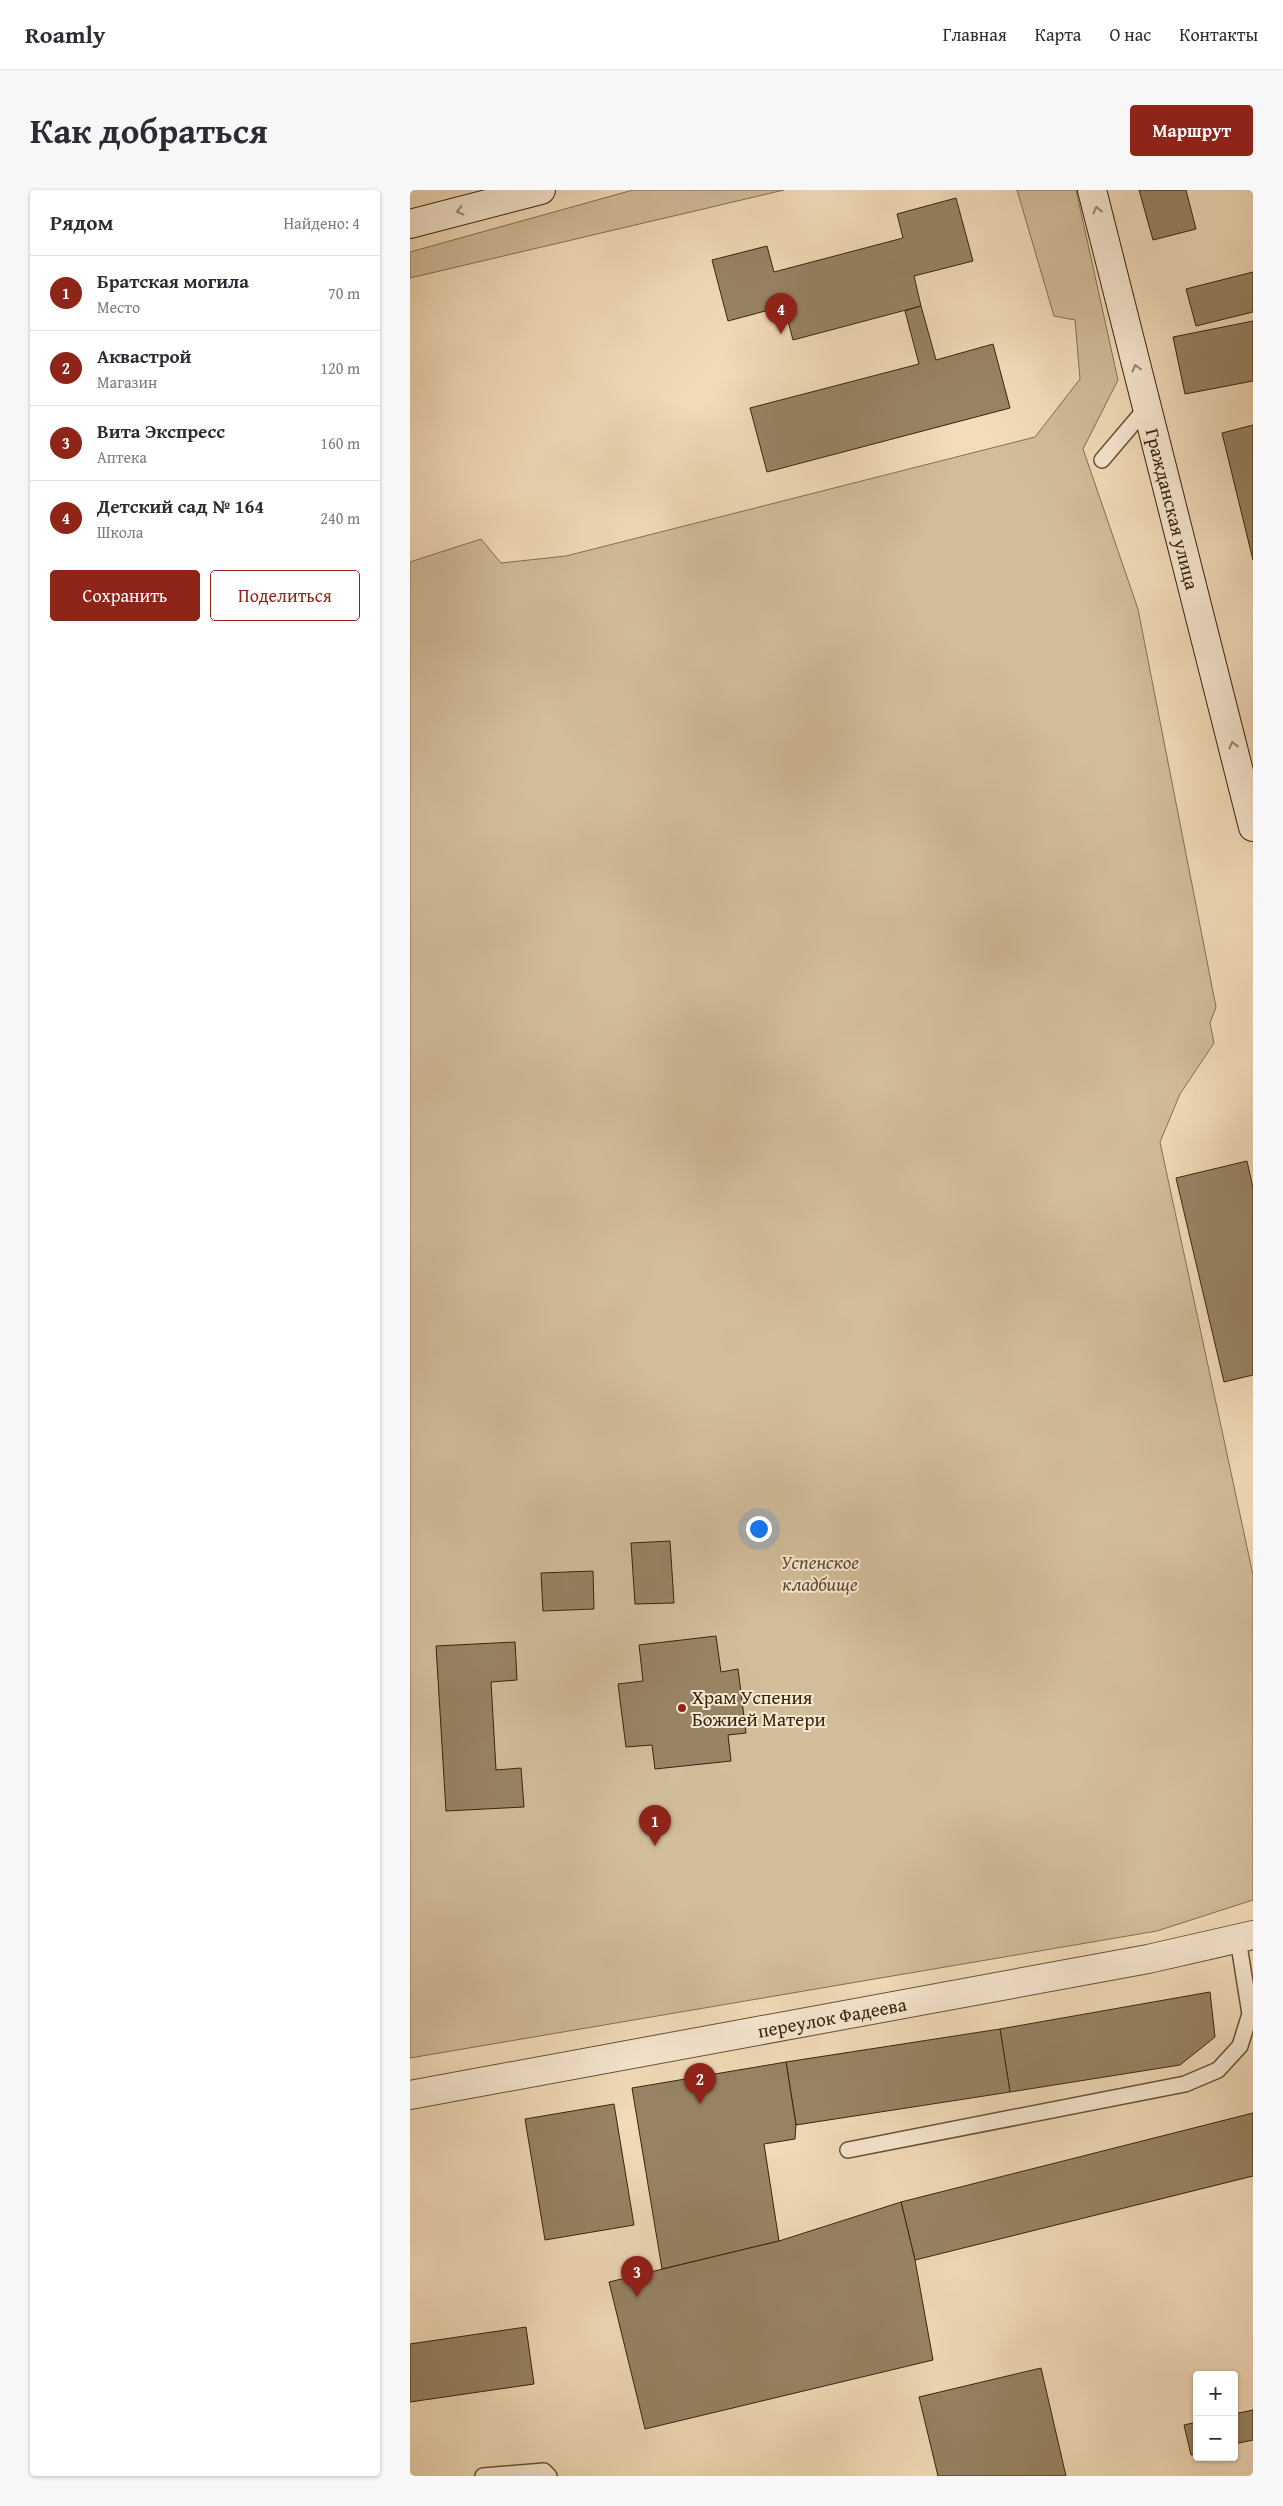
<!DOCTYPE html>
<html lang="ru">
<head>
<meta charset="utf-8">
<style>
  body { margin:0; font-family:"Gentium Book Plus",serif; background:#f7f7f7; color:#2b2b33 }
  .controls { position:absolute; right:15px; bottom:15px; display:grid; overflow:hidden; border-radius:5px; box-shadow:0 1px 4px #0004 }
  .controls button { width:45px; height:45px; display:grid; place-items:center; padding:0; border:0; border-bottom:1px solid #e1e1e2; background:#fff; color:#2b2b33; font:25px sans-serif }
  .you { position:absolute; left:348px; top:1338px; width:18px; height:18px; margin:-12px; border:4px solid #fff; border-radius:50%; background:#1a73e8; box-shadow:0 0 0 8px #1a73e833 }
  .badge { display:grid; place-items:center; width:32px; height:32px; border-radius:50%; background:#8f2418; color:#fff; font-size:16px; font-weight:700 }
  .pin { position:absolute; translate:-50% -41px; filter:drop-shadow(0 1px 2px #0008) }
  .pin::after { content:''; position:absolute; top:26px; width:18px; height:15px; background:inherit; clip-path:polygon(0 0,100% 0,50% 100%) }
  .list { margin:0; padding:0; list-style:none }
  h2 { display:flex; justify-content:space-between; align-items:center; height:65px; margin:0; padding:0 20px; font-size:21px }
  h2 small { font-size:16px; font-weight:400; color:#7c7c81 }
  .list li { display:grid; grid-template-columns:32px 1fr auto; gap:15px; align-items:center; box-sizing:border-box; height:75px; padding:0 20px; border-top:1px solid #e1e1e2 }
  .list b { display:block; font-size:19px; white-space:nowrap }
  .list p { margin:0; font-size:16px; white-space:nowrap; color:#7c7c81 }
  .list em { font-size:16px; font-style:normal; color:#7c7c81 }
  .actions { display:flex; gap:10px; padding:15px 20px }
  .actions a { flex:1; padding:11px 0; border:1px solid #8f2418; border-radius:5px; text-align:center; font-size:18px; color:#8f2418 }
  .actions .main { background:#8f2418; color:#fff }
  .map { position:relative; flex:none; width:843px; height:2286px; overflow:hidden; border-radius:5px }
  header { display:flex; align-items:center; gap:30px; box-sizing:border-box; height:70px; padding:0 25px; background:#fff; border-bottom:1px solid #e1e1e2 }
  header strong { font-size:24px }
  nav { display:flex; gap:28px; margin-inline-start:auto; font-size:18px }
  .intro { display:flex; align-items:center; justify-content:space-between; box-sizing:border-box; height:120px; padding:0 30px }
  h1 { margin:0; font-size:35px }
  .button { padding:12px 22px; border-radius:5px; background:#8f2418; color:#fff; font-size:18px; font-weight:700 }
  main { display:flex; gap:30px; padding:0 30px }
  aside { flex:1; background:#fff; border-radius:5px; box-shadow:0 1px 4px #0004 }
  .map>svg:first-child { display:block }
</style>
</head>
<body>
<header>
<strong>Roamly</strong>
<nav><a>Главная</a><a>Карта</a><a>О нас</a><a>Контакты</a></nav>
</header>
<div class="intro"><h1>Как добраться</h1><a class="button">Маршрут</a></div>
<main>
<aside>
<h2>Рядом<small>Найдено: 4</small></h2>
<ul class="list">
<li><span class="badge">1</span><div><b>Братская могила</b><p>Место</p></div><em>70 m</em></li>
<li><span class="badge">2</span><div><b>Аквастрой</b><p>Магазин</p></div><em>120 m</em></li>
<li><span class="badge">3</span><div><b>Вита Экспресс</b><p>Аптека</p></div><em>160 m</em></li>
<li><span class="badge">4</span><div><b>Детский сад № 164</b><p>Школа</p></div><em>240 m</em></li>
</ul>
<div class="actions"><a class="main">Сохранить</a><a>Поделиться</a></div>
</aside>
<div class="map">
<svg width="843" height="2286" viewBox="0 0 843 2286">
  <rect width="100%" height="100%" fill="#f2dcb9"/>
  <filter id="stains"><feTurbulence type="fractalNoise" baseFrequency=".004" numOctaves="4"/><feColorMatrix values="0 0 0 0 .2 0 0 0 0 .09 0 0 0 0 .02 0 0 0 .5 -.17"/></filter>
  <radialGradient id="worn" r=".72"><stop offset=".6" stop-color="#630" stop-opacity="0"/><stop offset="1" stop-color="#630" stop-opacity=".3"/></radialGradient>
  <g fill="#d2bd9b" stroke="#847052">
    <path d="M223,0H374L0,88V62Z"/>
    <path d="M607,0H666L708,190L673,259L728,419L806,817L800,833L804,853L770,904L750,952L843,1385V1710L747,1741L0,1868V372L71,349L91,373L156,366L625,247L670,189L665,130L644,126Z"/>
  </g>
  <g fill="#988465" stroke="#37240a">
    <path d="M729,0H776L786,39L743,50Z"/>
    <path d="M546,8L563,71L504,86L511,116L383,150L374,116L318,131L302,70L357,56L364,82L493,48L487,24Z"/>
    <path d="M843,82V122L786,136L776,99Z"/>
    <path d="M511,116L526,170L583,154L600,218L357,282L340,218L509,174L495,121Z"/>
    <path d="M843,131V191L775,204L763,147Z"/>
    <path d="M843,235V370L812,243Z"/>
    <path d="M837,971L843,998V1185L814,1192L766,988Z"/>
    <path d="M260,1351L264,1413L225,1414L221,1353Z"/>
    <path d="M183,1381L184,1419L133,1421L131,1383Z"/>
    <path d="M306,1446L311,1482L328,1479L336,1543L318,1545L321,1571L245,1579L242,1555L216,1557L208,1494L233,1491L229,1455Z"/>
    <path d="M105,1452L107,1490L81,1492L86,1580L111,1578L114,1617L36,1621L26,1456Z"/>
    <path d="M800,1802L805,1847L770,1875L600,1902L590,1839Z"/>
    <path d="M590,1839L600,1902L386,1935L376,1872Z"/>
    <path d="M376,1872L386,1935L385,1949L354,1954L369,2051L252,2079L222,1898Z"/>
    <path d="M204,1914L224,2035L135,2050L115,1929Z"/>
    <path d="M843,1923V1986L505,2070L491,2012Z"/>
    <path d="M491,2012L505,2070L523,2170L235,2239L199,2092L369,2051Z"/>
    <path d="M116,2137L124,2194L0,2212V2154Z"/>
    <path d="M631,2178L656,2286H528L509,2207Z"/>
    <path d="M843,2220V2250L824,2254V2224Z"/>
    <path d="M787,2232V2263L781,2265L774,2235Z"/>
  </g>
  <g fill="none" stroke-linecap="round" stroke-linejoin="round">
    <defs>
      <g id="service">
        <path d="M692,270L737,217"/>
        <path d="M438,1960L775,1894L808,1880L830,1856L840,1824L828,1749"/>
        <path d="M73,2286L134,2281L139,2286"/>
      </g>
      <g id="minor">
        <path id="s1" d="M0,1905L738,1769L843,1745"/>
      </g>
      <g id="secondary">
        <path id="s2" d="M682,0L843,637"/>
        <path d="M0,34L131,0"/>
      </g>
    </defs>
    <use href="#service" stroke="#665236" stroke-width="18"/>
    <use href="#minor" stroke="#665236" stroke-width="30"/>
    <use href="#secondary" stroke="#37240a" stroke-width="30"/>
    <use href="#service" stroke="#f7e8d2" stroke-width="15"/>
    <use href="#minor" stroke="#f7e8d2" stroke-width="28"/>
    <use href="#secondary" stroke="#f7e8d2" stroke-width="28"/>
  </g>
  <defs><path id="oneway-chevron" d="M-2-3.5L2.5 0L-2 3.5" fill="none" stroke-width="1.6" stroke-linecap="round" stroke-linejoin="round" transform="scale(1.25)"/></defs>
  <g stroke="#97866e">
    <use href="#oneway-chevron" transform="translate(687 20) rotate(-104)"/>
    <use href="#oneway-chevron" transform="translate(50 21) rotate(165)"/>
    <use href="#oneway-chevron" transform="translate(726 178) rotate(-105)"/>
    <use href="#oneway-chevron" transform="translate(823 555) rotate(-104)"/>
  </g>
  <circle fill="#8f2418" stroke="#f7e8d2" stroke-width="2" cx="272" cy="1518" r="5"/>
  <g text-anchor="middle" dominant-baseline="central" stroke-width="4" stroke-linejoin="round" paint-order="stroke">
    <g font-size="19" fill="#37240a" stroke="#f7e8d2">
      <text stroke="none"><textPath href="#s2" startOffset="329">Гражданская улица</textPath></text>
      <text stroke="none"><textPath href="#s1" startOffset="429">переулок Фадеева</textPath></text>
    </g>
    <g font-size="19" font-style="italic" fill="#5e4a2e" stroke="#f7e8d2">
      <text x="410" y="1372">Успенское<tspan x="410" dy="22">кладбище</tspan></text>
    </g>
    <g font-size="19" fill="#37240a" stroke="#f7e8d2" text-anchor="start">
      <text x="282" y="1507">Храм Успения<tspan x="282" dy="22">Божией Матери</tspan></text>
    </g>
  </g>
  <rect width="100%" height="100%" filter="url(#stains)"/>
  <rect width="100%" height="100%" fill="url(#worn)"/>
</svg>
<div class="controls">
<button>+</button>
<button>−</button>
</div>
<div class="you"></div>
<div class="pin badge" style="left:245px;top:1656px">1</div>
<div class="pin badge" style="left:290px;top:1914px">2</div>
<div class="pin badge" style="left:227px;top:2107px">3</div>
<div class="pin badge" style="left:371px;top:144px">4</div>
</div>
</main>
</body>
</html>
